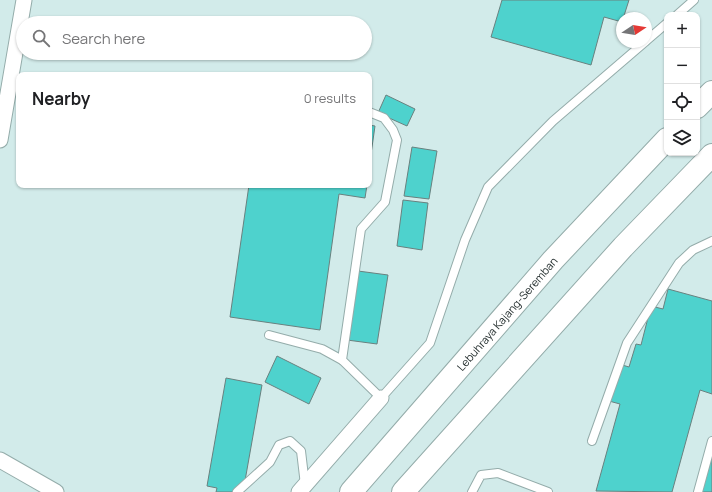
<!DOCTYPE html>
<html lang="en">
<head>
<meta charset="utf-8">
<style>
  body { margin:0; font-family:Manrope,sans-serif; background:#f2f2f2; color:#202124 }
  .controls { position:absolute; right:12px; top:12px; display:grid; overflow:hidden; border-radius:8px; box-shadow:0 1px 3px #0004 }
  .controls button { width:36px; height:36px; display:grid; place-items:center; padding:0; border:0; border-bottom:1px solid #e0e0e0; background:#fff; color:#202124; font:20px sans-serif }
  .compass { position:absolute; left:616px; top:12px; width:36px; height:36px; border-radius:50%; background:#fff; box-shadow:0 1px 3px #0004; rotate:78deg }
  .list { margin:0; padding:0; list-style:none }
  h2 { display:flex; justify-content:space-between; align-items:center; height:52px; margin:0; padding:0 16px; font-size:17px }
  h2 small { font-size:13px; font-weight:400; color:#757577 }
  .icon { flex:none; width:22px; height:22px; fill:none; stroke:currentColor; stroke-width:2; stroke-linecap:round; stroke-linejoin:round }
  .map { position:relative; flex:none; width:712px; height:492px; overflow:hidden }
  .search { position:absolute; background:#fff; box-shadow:0 1px 3px #0004; left:16px; top:16px; width:356px; height:44px; display:flex; align-items:center; gap:10px; box-sizing:border-box; padding:0 14px; border-radius:22px; color:#757577; font-size:15px }
  .panel { position:absolute; background:#fff; box-shadow:0 1px 3px #0004; left:16px; top:72px; width:356px; height:116px; border-radius:8px }
  .map>svg:first-child { display:block }
</style>
</head>
<body>
<div class="map">
<svg width="712" height="492" viewBox="0 0 712 492">
  <rect width="100%" height="100%" fill="#d2ebea"/>
  <g fill="#4ed2cd" stroke="#69817f">
    <path d="M502,0H629L622,22L604,17L591,65L491,37Z"/>
    <path d="M386,95L415,109L407,126L378,113Z"/>
    <path d="M369,125L375,126L369,168Z"/>
    <path d="M412,147L437,151L429,199L404,196Z"/>
    <path d="M249,185H367L365,198L339,194L320,330L230,317Z"/>
    <path d="M403,200L428,203L422,250L397,246Z"/>
    <path d="M358,271L388,275L377,344L347,340Z"/>
    <path d="M668,289L712,301V394L700,390L672,492L596,491L620,404L609,401L619,364L629,367L636,344L641,345L651,306L663,309Z"/>
    <path d="M277,356L321,378L309,404L265,382Z"/>
    <path d="M226,378L262,385L243,492H216L217,488L207,486Z"/>
    <path d="M712,453V492H701Z"/>
  </g>
  <g fill="none" stroke-linecap="round" stroke-linejoin="round">
    <defs>
      <g id="service">
        <path d="M677,15L694,0"/>
        <path d="M646,41L667,23"/>
        <path d="M369,112L384,118L393,130L397,140L385,202L361,229L342,360L381,398L430,343L465,240L488,187L553,121L645,42"/>
        <path d="M269,335L322,349L342,360"/>
        <path d="M592,441L627,343L679,263L693,250L712,241"/>
        <path d="M237,492L270,462L279,445L290,441L301,451L305,485"/>
        <path d="M472,492L481,475L498,473L548,492"/>
        <path d="M698,492L712,441"/>
      </g>
      <g id="minor">
        <path d="M0,140L24,0"/>
        <path d="M0,460L56,492"/>
        <path d="M299,492L381,398"/>
      </g>
      <g id="motorway">
        <path d="M697,107L712,92"/>
        <path id="s1" d="M351,492L553,260L667,139"/>
        <path d="M403,492L623,247L712,155"/>
      </g>
    </defs>
    <use href="#service" stroke="#94acaa" stroke-width="10"/>
    <use href="#minor" stroke="#94acaa" stroke-width="17"/>
    <use href="#motorway" stroke="#94acaa" stroke-width="24"/>
    <use href="#service" stroke="#fff" stroke-width="8"/>
    <use href="#minor" stroke="#fff" stroke-width="15"/>
    <use href="#motorway" stroke="#fff" stroke-width="22"/>
  </g>
  <g text-anchor="middle" dominant-baseline="central" stroke-width="3" stroke-linejoin="round" paint-order="stroke">
    <g font-size="11" fill="#283232" stroke="#dff9f7">
      <text stroke="none"><textPath href="#s1" startOffset="237">Lebuhraya Kajang-Seremban</textPath></text>
    </g>
  </g>
</svg>
<div class="controls">
<button>+</button>
<button>−</button>
<button><svg class="icon" aria-label="locate" viewBox="0 0 24 24"><circle cx="12" cy="12" r="6"/><path d="M12 2v4M12 18v4M2 12h4M18 12h4"/></svg></button>
<button><svg class="icon" aria-label="layers" viewBox="0 0 24 24"><path d="M12 4l9 5-9 5-9-5zM3 14l9 5 9-5"/></svg></button>
</div>
<svg class="compass" viewBox="-18 -18 36 36"><path d="M0-13l5 13h-10z" fill="#e53935"/><path d="M0 13l5-13h-10z" fill="#757577"/></svg>
<div class="search"><svg class="icon" aria-label="search" viewBox="0 0 24 24"><circle cx="10" cy="10" r="6"/><path d="M15 15l6 6"/></svg>Search here</div>
<section class="panel">
<h2>Nearby<small>0 results</small></h2>
<ul class="list">
</ul>
</section>
</div>
</body>
</html>
